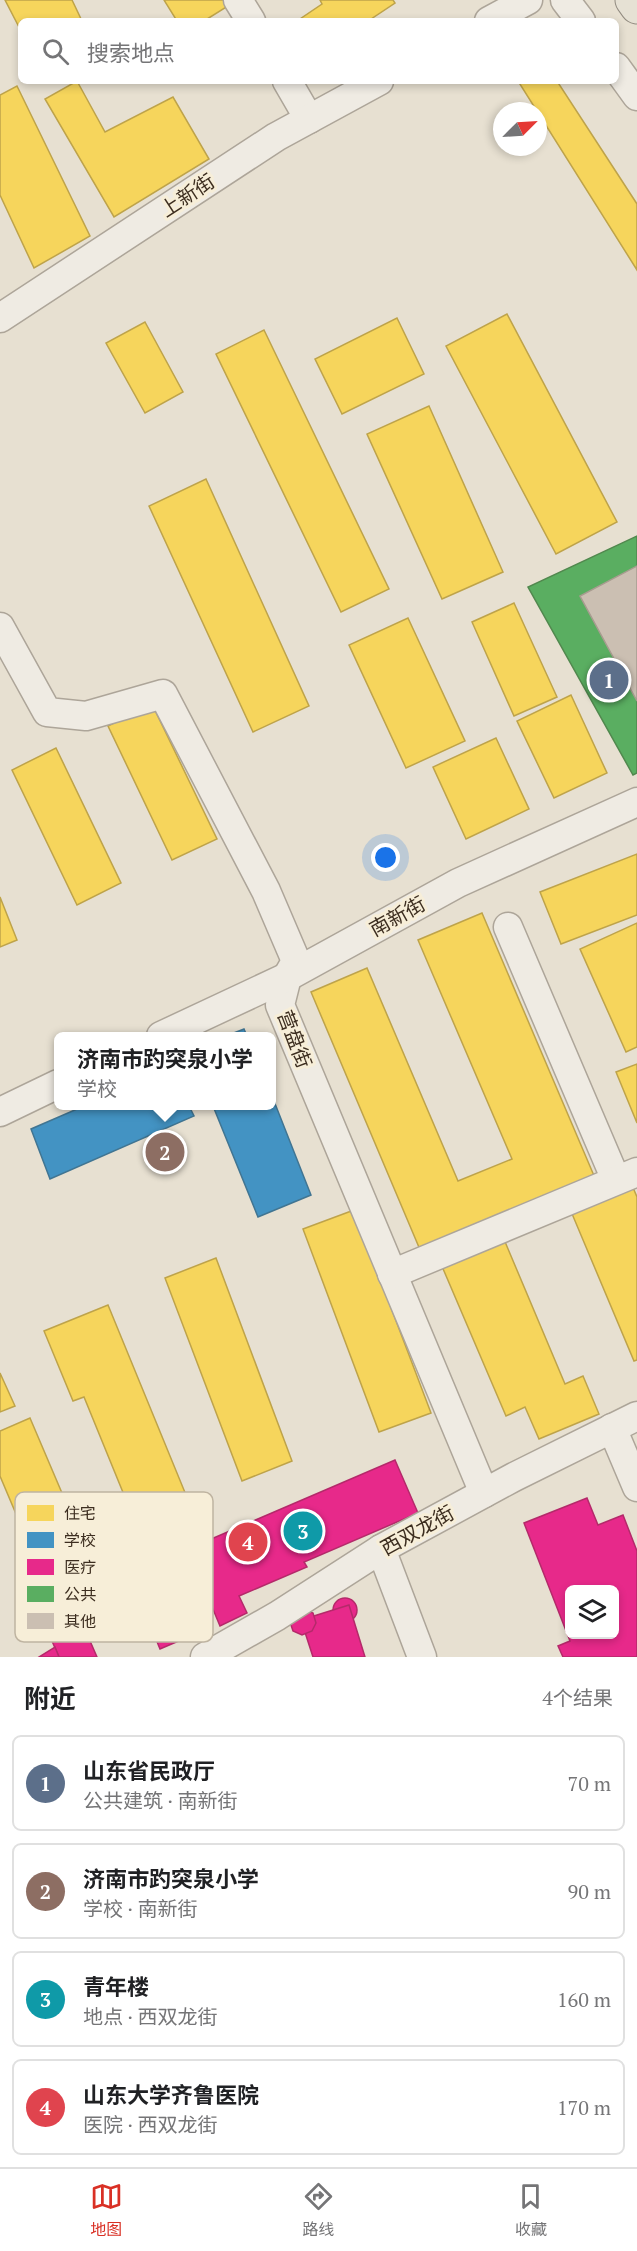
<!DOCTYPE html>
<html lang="zh">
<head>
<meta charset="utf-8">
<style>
  body { margin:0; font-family:"PT Serif","Noto Sans SC",serif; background:#f6f6f6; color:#202124 }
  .controls { position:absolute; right:18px; bottom:18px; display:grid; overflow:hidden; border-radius:9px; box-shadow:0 3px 9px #0003 }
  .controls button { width:54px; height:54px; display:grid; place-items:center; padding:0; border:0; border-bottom:2px solid #e0e0e0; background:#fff; color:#202124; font:30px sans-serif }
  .compass { position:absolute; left:493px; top:102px; width:54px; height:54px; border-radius:50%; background:#fff; box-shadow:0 3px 9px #0003; rotate:66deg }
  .you { position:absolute; left:386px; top:858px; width:21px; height:21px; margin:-15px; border:4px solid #fff; border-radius:50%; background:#1a73e8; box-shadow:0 0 0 9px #1a73e833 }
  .badge { display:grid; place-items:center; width:39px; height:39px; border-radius:50%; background:#d93025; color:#fff; font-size:20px; font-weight:700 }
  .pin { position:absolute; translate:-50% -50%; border:3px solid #fff; box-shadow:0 2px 6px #0006 }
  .popup { position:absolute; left:54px; top:1032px; width:222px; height:78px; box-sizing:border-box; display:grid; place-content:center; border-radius:9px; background:#fff; filter:drop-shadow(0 2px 4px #0005); font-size:20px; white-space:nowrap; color:#757577 }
  .popup b { font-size:22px; color:#202124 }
  .popup::after { content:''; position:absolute; left:50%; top:100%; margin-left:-12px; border:12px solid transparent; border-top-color:#fff }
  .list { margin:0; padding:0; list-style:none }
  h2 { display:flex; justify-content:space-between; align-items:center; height:78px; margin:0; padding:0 24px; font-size:26px }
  h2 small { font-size:20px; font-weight:400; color:#757577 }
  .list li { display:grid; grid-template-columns:39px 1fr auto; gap:18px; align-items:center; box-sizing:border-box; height:96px; margin:0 12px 12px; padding:0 12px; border:2px solid #e0e0e0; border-radius:9px }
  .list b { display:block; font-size:22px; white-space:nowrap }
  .list p { margin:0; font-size:20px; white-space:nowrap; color:#757577 }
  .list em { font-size:20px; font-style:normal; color:#757577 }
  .icon { flex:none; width:33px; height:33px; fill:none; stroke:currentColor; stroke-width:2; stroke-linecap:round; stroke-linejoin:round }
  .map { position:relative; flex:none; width:637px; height:1657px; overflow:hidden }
  .search { position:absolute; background:#fff; box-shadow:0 3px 9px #0003; left:18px; right:18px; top:18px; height:66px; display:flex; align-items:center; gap:15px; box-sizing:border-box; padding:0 21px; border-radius:9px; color:#757577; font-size:22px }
  .sheet { height:510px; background:#fff }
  nav { display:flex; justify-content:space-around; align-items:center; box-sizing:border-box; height:84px; border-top:2px solid #e0e0e0; background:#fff; font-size:16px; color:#757577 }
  nav a { display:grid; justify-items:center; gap:3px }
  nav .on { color:#d93025 }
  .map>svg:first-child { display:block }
</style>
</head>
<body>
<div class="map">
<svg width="637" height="1657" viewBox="0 0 637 1657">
  <rect width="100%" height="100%" fill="#e7e0d1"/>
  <g fill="#f6d55c" stroke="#bea34a" stroke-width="1.5">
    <path d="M5,0H72L82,21H21V31Z"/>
    <path d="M164,0H225L228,6L204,21H177Z"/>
    <path d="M320,0H393L395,3L368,21H297L322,4Z"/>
    <path d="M77,81L105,132L173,97L209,159L114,217L45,99Z"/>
    <path d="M518,81H557L637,204V270Z"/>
    <path d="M17,86L90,236L34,268L0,195V95Z"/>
    <path d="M507,314L617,522L556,554L446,346Z"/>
    <path d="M397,318L424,374L342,414L315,359Z"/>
    <path d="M145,322L183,392L145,413L106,343Z"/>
    <path d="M264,330L389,589L341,612L216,354Z"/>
    <path d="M429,406L503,572L442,599L367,434Z"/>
    <path d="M206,479L309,706L253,732L149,506Z"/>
    <path d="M514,603L557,697L514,716L472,622Z"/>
    <path d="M408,618L465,741L406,768L349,645Z"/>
    <path d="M571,695L607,773L554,798L517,721Z"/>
    <path d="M152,704L217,839L172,860L108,726Z"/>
    <path d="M496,738L529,809L466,839L433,767Z"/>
    <path d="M56,748L121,883L77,905L12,770Z"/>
    <path d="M637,854V915L561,944L540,892Z"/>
    <path d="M0,897L17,940L0,947Z"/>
    <path d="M482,913L595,1178L421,1252L311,992L367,968L458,1181L512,1159L418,940Z"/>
    <path d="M637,923V1047L626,1052L580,949Z"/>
    <path d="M637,1064V1123L616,1072Z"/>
    <path d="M631,1183L637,1197V1360L634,1361L570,1209Z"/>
    <path d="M354,1210L431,1413L379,1432L303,1229Z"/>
    <path d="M503,1237L565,1384L583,1376L599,1414L539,1439L525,1407L506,1416L441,1264Z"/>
    <path d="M216,1258L292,1461L242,1481L165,1278Z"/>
    <path d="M108,1305L193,1512L140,1534L84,1397L73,1401L44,1331Z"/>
    <path d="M0,1373L15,1406L0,1412Z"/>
    <path d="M30,1418L85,1547L38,1566L0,1476V1431Z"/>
  </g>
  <g fill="#4393c3" stroke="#417592" stroke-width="1.5">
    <path d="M244,1029L247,1036H226Z"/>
    <path d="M272,1096L311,1195L258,1217L213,1106H272Z"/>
    <path d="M84,1106H189L194,1116L50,1179L31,1129Z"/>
  </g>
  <g fill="#e7298a" stroke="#b42a6a" stroke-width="1.5" fill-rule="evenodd">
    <path d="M395,1460L418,1513L304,1562L307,1567L239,1596L247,1613L220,1626L188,1549Z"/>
    <path d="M587,1498L598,1525L623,1515L637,1551V1657H563L558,1646L570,1641L524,1523ZM570,1590H614V1634H570Z"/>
    <path d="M176,1554L192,1594L181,1599L195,1634L160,1649L137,1593L152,1587L144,1567Z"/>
    <path d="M59,1570L97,1657H59L27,1584Z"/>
    <circle cx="345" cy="1610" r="12"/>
    <path d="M349,1605L365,1657H313L301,1620Z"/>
    <path d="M303,1609L313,1613L316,1623L312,1631L302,1635L293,1631L290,1622Z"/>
    <path d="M55,1647L59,1657H39Z"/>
  </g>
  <path fill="#5aae61" stroke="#51884e" stroke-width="1.5" d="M637,536V773L633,775L528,587Z"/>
  <path fill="#cbbfb2" stroke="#a89c90" stroke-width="1.5" d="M637,566V701L580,596Z"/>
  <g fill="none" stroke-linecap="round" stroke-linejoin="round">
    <defs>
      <g id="minor">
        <path d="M238,0L251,21"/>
        <path d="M565,0L581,21"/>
        <path d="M489,21L528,0"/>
        <path d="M616,67L637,96"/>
        <path d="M287,81L309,119"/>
        <path d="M0,318L276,137L379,81"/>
        <path d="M0,627L47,712L86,716L163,694L266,891L296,961L287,977L280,1005L484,1493"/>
        <path d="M508,927L616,1180"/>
        <path d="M161,1036L287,977L458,883L637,802"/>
        <path d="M0,1112L58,1084"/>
        <path d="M392,1274L637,1172"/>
        <path d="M612,1428L637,1487"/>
        <path d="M381,1549L422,1657"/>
        <path d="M205,1657L277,1616L381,1549L514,1477L637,1416"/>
      </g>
      <path id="major" d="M632,0L637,7"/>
    </defs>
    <use href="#minor" stroke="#ada599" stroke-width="31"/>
    <use href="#major" stroke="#928b80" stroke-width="35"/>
    <use href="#minor" stroke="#efebe3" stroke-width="28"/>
    <use href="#major" stroke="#e6e1d4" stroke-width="33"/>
  </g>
  <g text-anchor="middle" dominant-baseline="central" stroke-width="6" stroke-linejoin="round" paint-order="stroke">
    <g font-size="20" fill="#3d2e20" stroke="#f7eed8">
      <text transform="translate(187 195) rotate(-33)">上新街</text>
      <text transform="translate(397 916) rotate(-29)">南新街</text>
      <text transform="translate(295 1039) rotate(69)">营盘街</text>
      <text transform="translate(417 1530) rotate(-29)">西双龙街</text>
    </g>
  </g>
  <rect x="15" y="1492" width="198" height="150" rx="9" fill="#f7eed8" stroke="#bfb4a1" stroke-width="1.5"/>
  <rect x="27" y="1505" width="27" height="16" fill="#f6d55c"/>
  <rect x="27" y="1532" width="27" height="16" fill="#4393c3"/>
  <rect x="27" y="1559" width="27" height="16" fill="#e7298a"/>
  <rect x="27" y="1586" width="27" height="16" fill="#5aae61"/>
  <rect x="27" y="1613" width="27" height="16" fill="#cbbfb2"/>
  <g font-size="16" fill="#3d2e20">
    <text x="64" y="1519">住宅</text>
    <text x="64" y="1546">学校</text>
    <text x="64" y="1573">医疗</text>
    <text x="64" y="1600">公共</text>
    <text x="64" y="1627">其他</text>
  </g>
</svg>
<div class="controls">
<button><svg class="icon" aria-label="layers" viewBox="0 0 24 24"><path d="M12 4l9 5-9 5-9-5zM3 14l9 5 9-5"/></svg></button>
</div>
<svg class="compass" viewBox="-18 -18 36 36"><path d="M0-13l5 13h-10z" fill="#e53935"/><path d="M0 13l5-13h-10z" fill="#757577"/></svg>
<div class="you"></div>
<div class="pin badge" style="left:609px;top:680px;background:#5c6f8a">1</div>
<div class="pin badge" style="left:165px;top:1152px;background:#8d6e63">2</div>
<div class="popup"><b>济南市趵突泉小学</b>学校</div>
<div class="pin badge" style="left:303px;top:1531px;background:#0f9aa8">3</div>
<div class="pin badge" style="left:248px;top:1542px;background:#e0444e">4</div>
<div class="search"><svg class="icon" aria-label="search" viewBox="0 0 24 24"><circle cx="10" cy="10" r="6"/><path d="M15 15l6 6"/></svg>搜索地点</div>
</div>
<section class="sheet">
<h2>附近<small>4个结果</small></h2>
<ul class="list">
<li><span class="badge" style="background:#5c6f8a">1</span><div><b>山东省民政厅</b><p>公共建筑 · 南新街</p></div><em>70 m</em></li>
<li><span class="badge" style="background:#8d6e63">2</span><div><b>济南市趵突泉小学</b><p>学校 · 南新街</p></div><em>90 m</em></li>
<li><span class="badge" style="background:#0f9aa8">3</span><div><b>青年楼</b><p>地点 · 西双龙街</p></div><em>160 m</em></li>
<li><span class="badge" style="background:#e0444e">4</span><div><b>山东大学齐鲁医院</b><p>医院 · 西双龙街</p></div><em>170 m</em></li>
</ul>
</section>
<nav>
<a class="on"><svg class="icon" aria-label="map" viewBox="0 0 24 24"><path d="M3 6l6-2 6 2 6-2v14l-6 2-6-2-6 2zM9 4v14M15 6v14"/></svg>地图</a>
<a><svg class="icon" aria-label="directions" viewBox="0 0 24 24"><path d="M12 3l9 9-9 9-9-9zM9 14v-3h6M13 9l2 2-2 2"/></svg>路线</a>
<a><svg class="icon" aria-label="saved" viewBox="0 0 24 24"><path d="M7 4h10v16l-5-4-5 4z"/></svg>收藏</a>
</nav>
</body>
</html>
